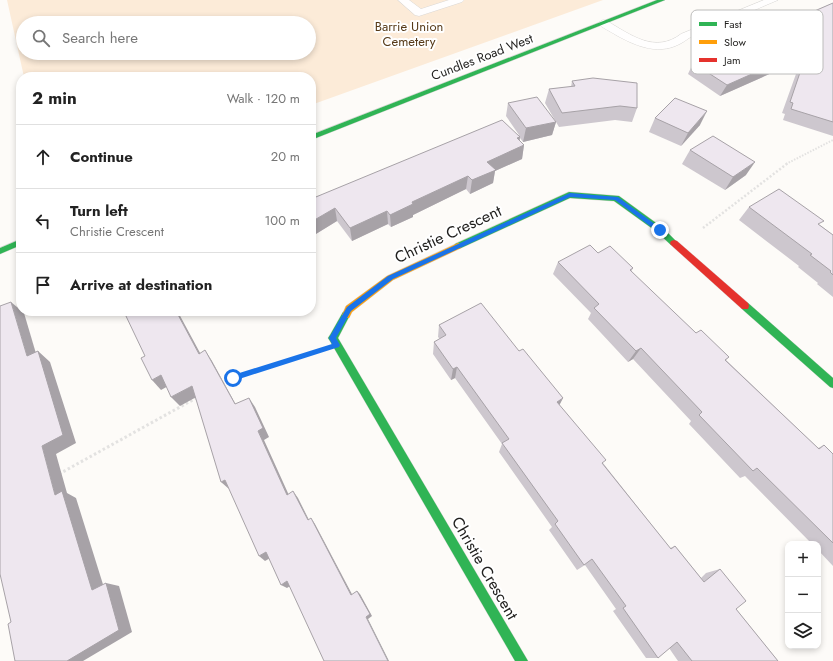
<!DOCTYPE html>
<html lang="en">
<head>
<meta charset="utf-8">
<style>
  body { margin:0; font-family:Jost,sans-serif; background:#f6f6f6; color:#222 }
  .controls { position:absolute; right:12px; bottom:12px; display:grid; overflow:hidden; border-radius:8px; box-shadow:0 2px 6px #0003 }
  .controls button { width:36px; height:36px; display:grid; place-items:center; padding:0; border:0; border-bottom:1px solid #e0e0e0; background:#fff; color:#222; font:20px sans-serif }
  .stop { position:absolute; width:12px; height:12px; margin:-9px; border:3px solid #1a73e8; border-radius:50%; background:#fff }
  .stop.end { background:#1a73e8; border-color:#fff; box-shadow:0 1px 4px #0008 }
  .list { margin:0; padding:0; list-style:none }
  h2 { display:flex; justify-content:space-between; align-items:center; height:52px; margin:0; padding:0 16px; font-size:17px }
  h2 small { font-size:13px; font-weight:400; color:#767676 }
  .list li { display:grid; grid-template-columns:26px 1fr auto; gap:12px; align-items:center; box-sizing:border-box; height:64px; padding:0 16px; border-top:1px solid #e0e0e0 }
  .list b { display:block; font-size:15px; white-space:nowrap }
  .list p { margin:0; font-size:13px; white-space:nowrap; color:#767676 }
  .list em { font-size:13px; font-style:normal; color:#767676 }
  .icon { flex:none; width:22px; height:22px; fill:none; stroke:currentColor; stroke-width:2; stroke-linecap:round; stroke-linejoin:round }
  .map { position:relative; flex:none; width:833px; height:661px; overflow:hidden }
  .search { position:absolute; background:#fff; box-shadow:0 2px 6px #0003; left:16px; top:16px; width:300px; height:44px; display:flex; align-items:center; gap:10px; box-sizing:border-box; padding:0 14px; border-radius:22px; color:#767676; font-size:15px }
  .panel { position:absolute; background:#fff; box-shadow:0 2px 6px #0003; left:16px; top:72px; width:300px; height:244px; border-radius:16px }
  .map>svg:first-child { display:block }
</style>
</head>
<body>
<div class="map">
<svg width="833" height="661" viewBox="0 0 833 661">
  <rect width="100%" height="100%" fill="#fdfbf8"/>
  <path fill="#fcebd8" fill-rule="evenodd" d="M7,0H603L311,105V77H24ZM23,23H309V53H23Z"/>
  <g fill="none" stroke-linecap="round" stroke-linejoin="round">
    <defs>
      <g id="lane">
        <path d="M398,0H409L421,9L449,0H464L462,2L419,16L415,15Z"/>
        <path d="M764,0H778L689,38C665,57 641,49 616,35C610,31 602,28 598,23L603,20L607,21C631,35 655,54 681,34Z"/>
      </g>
      <g id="fast">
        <path d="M657,0H665L311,140V135Z"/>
        <path d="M569,192L619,196L663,228L678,243L677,245H671L657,232L614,201L570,198L461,248L458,249L454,246L455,244Z"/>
        <path d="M21,239V245L0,254V248Z"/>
        <path d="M745,302L748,303L833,378V388L830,387L742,309L741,306L742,303Z"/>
        <path d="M346,311L349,312L350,315L338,338L528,661H515L330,341L328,338L330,335L343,312Z"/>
      </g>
      <path id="slow" d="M458,243L461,244L462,246L461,248L393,280L352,312L349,318H343L342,315L346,306L387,276Z"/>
      <path id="jam" d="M674,240L677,241L748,303L749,306L748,309H742L671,245L670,243L671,241Z"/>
    </defs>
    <use href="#lane" stroke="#dad8d6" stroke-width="1"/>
    <use href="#fast" stroke="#dad8d6" stroke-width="1"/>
    <use href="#slow" stroke="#dad8d6" stroke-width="1"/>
    <use href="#jam" stroke="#dad8d6" stroke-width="1"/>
    <path stroke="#e3e2e1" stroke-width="2" stroke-dasharray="1.5 1.5" stroke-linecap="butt" d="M786,164L833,140"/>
    <g stroke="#e3e2e1" stroke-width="2.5" stroke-dasharray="2 2" stroke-linecap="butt">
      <path d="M703,228L788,163"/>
      <path d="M231,379L313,353"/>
    </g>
    <g stroke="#e3e2e1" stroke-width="3" stroke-dasharray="2.5 2.5" stroke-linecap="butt">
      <path d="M222,384L233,378"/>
      <path d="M59,474L198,397"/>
    </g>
    <use href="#lane" fill="#fffefe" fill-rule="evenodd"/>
    <use href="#fast" fill="#30b455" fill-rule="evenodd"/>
    <use href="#slow" fill="#ff9f0a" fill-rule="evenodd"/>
    <use href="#jam" fill="#e5322d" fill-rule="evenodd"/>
  </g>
  <g fill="#cdc7ce">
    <path d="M833,3V136L783,120L785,114L782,113L801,60L720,96L688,74L693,63Z"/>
    <path d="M572,81L637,108L632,122L615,120L559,127L556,122L552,135L523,142L520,138V141L524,145L522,159L495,171L493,183L470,194L466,189L413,215V217L391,227L388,224L352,241L337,221L311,237V199L519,135L506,116L508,103L556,122L545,103L549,89L571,87Z"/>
    <path d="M655,118L700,125L681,146L649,132Z"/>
    <path d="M690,150L746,175L725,190L682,164Z"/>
    <path d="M749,207L820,225L833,235V297L817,284L818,283L798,267L799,266L739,220Z"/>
    <path d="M598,253L633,268L631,272L696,333L729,357L726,360L818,448L824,445L833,454V566L818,550V544H812L745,476L740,478L689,424L691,421L633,359L628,362L588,319L591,313L553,274L558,262Z"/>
    <path d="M439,325L519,351L563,398L559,405L603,463L670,548L675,546L701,578L706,573L720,569L736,609L778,661H678L669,648L658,658H646L613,611L616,609L585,565L577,570L549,530L552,527L499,452L502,444L455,378L451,380L433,354L434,342L440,339L438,337Z"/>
  </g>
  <g fill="#a7a2a7">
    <path d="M808,49L801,60L720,96L727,85Z"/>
    <path d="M707,111L700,125L681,146L688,133Z"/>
    <path d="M556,122L552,135L523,142L526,128Z"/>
    <path d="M520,137L518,148L524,145L522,159L495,171L493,183L470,194L472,180L487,162L517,138Z"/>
    <path d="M755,162L746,175L725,190L733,177Z"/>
    <path d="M468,176L466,189L413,215V217L391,227L390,215L412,202Z"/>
    <path d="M335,208L337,221L311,237V222Z"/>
    <path d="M387,211L388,224L352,241L350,228Z"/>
    <path d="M11,302L24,313L40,367L27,356Z"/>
    <path d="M176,311H179L178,312L206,364L199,354Z"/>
    <path d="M641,348L633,359L628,362L636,351Z"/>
    <path d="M205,350L212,361L241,414L235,404Z"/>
    <path d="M38,351L50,362L76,443L56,454L67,493L76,498L106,594L92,590L55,495L42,446Z"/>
    <path d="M457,367L455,378L451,380L453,369Z"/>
    <path d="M161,375L170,385L161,390L152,380Z"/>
    <path d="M192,386L200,395L180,406L171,397Z"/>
    <path d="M249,398L255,407L269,437L264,440L292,502L287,495L258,431Z"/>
    <path d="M563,398L558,408L557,402Z"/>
    <path d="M225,480L229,489L221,482Z"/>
    <path d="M293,491L298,498L312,526L308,520Z"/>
    <path d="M311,518L315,524L354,598L351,595Z"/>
    <path d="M266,552L272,557L265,561L259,556Z"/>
    <path d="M287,581L293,584L287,588L281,585Z"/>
    <path d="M106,583L119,586L132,632L83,661H67Z"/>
    <path d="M357,591L360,594L372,616L368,619L389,661H388L366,617Z"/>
  </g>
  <g fill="#eee7ef" stroke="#a7a2a7">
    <path d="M833,3V122L791,109L793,103L790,102L808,49L727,85L693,63L793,17L796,19Z"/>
    <path d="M593,78L637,83V108L620,106L562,113L549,89L575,86L572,81Z"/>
    <path d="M537,97L556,122L526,128L508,103Z"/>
    <path d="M675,98L707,111L688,133L655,118Z"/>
    <path d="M502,120L520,137L517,138L524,145L487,162L496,170L472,180L468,176L412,202L413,204L390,215L387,211L350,228L335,208L311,222V199Z"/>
    <path d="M713,136L755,162L733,177L690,150Z"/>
    <path d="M779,189L824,221L818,224L833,235V275L830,272L831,271L810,255L812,254L749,207Z"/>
    <path d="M590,245L598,253L610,246L633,268L630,270L696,333L701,330L729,357L725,360L819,449L824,445L833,454V543L757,468L753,471L699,415L702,412L641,348L636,351L594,308L599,304L558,262Z"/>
    <path d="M11,302L27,356L38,351L63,435L42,446L55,495L62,491L92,590L106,583L119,630L67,661H15L8,624L11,622L0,574V306Z"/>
    <path d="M481,303L519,351L523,349L563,398L557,402L606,460L602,463L671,549L675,546L704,582L720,569L746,601L736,609L778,661H692L677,642L658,658L623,608L626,606L592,559L584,565L555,524L558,521L502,443L509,439L457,367L453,369L434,342L446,335L439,325Z"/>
    <path d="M126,311H176L199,354L205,350L235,404L249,398L263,428L258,431L287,495L293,491L308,520L311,518L351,595L357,591L370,614L366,617L388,661H324L287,581L281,585L266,552L259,556L225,480L221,482L192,386L171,397L161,375L152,380L141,358L145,356L125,314Z"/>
  </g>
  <path fill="#1a73e8" d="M570,193L618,197L663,230L658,232L615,200L570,197L393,279L351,311L336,338L340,345L339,347L233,381L231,380L230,378L233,375L332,344L329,338L347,307L388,276Z"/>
  <g text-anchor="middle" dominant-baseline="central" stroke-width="4" stroke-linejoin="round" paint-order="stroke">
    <g font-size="13" fill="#573b19" stroke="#fff">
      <text x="409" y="26">Barrie Union<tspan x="409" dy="15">Cemetery</tspan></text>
    </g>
    <g font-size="13" fill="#201f1d" stroke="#fff">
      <text transform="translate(482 57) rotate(-21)">Cundles Road West</text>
    </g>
    <g font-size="16" fill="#201f1d" stroke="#fff">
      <text transform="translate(448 234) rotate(-25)">Christie Crescent</text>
      <text transform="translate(485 568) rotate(60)">Christie Crescent</text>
    </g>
  </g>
  <rect x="691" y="10" width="132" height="64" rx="6" fill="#fff" stroke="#bcbcbb" stroke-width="1"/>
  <rect x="699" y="22" width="18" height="4" fill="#30b455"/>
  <rect x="699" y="40" width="18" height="4" fill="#ff9f0a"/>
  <rect x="699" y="58" width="18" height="4" fill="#e5322d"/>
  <g font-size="11" fill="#201f1d">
    <text x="724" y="28">Fast</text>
    <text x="724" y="46">Slow</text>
    <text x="724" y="64">Jam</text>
  </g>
</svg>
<div class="controls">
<button>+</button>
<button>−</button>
<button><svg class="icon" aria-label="layers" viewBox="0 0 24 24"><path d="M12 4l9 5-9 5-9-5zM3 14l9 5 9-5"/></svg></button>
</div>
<div class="stop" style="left:233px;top:378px"></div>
<div class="stop end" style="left:660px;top:230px"></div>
<div class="search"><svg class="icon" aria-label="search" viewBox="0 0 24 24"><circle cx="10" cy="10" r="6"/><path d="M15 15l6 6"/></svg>Search here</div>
<section class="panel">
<h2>2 min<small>Walk · 120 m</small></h2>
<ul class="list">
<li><svg class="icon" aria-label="ahead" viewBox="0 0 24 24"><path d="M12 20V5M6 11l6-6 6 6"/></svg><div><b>Continue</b></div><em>20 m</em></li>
<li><svg class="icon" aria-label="left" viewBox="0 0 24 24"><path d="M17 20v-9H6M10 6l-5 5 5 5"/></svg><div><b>Turn left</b><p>Christie Crescent</p></div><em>100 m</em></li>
<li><svg class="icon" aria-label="arrive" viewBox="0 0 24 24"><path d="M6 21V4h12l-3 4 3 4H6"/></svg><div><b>Arrive at destination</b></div></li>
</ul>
</section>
</div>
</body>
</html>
